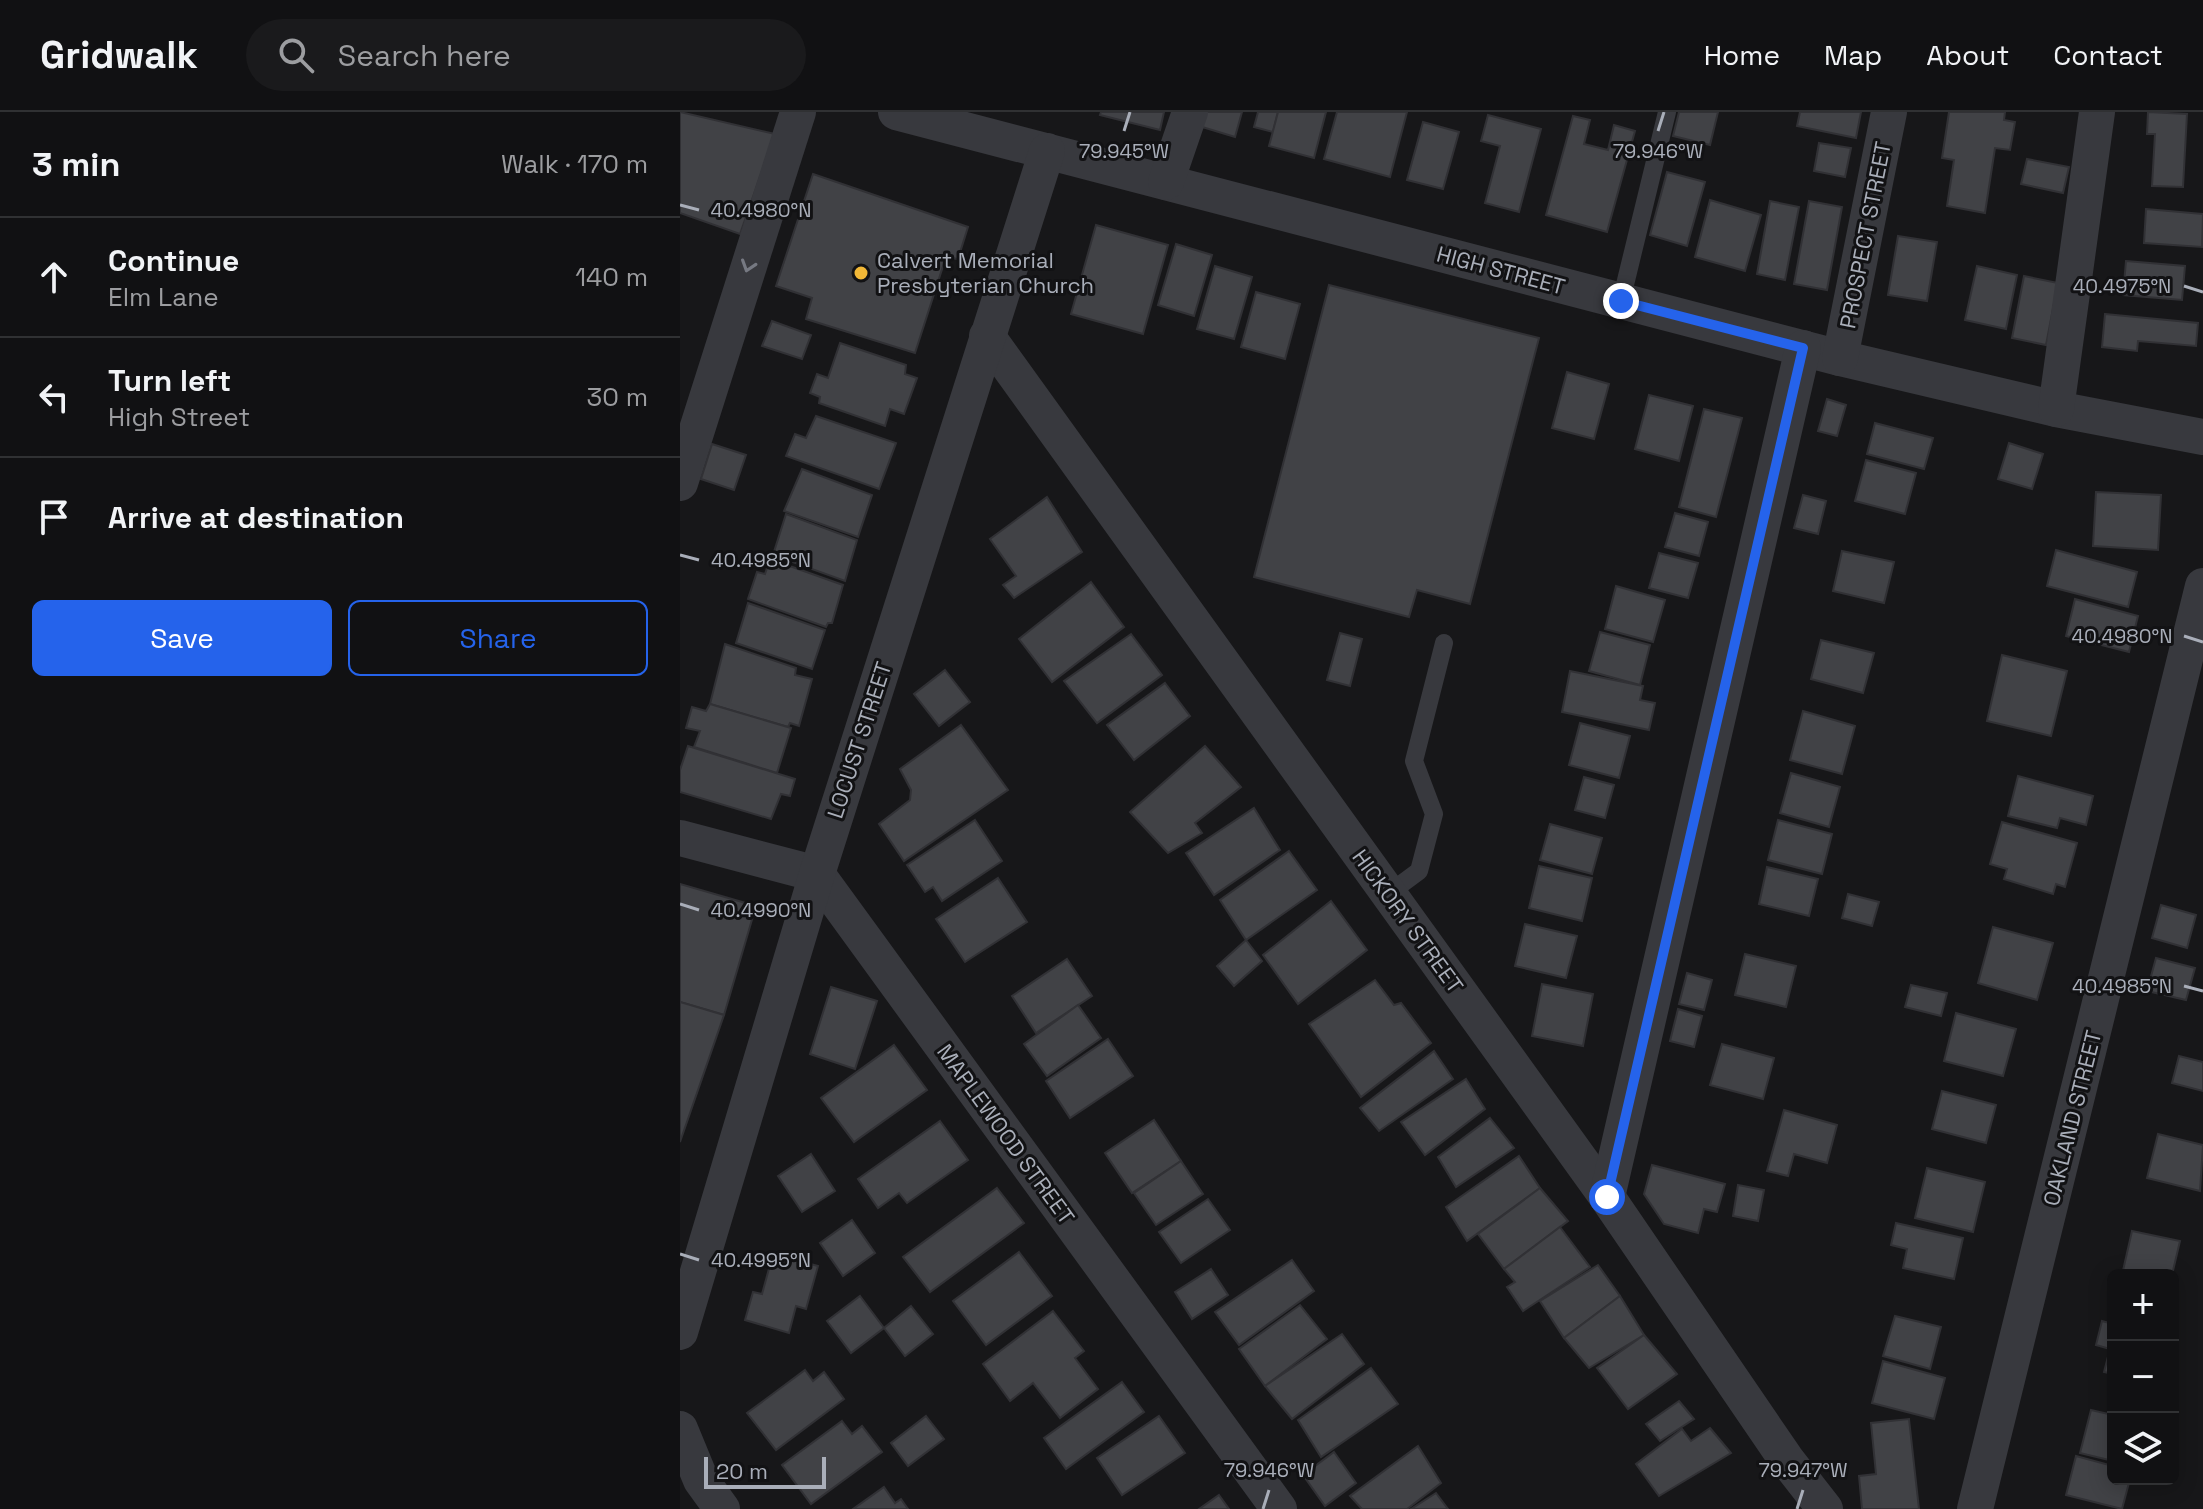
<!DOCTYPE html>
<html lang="en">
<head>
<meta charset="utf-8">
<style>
  body { margin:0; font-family:"Space Grotesk",sans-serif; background:#1a1a1c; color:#f1f3f6 }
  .controls { position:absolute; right:24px; bottom:24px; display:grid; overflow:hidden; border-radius:12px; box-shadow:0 4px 20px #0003 }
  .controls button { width:72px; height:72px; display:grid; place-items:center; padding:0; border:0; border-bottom:2px solid #303133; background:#111113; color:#f1f3f6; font:40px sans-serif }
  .scale { position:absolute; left:24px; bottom:20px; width:122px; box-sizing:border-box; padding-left:8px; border:4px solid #a9aeb9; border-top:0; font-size:22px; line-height:28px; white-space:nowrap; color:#a9aeb9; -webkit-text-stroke:6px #121214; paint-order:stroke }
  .stop { position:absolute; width:24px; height:24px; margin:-18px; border:6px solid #2563eb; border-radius:50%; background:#fff }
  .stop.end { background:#2563eb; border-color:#fff; box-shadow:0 2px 8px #0008 }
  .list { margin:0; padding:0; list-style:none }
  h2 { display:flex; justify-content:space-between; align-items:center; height:104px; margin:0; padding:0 32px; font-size:34px }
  h2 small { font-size:26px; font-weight:400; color:#9c9da0 }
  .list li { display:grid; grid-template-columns:52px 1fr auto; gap:24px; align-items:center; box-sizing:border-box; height:120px; padding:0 32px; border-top:2px solid #303133 }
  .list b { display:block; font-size:30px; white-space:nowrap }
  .list p { margin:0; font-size:26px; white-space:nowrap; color:#9c9da0 }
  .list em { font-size:26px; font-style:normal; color:#9c9da0 }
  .actions { display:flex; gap:16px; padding:24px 32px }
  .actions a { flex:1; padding:18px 0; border:2px solid #2563eb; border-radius:12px; text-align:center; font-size:28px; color:#2563eb }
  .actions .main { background:#2563eb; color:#fff }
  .icon { flex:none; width:44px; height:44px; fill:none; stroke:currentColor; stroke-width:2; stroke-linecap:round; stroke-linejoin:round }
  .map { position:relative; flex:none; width:1523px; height:1397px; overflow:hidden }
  header { display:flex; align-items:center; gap:48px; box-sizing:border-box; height:112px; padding:0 40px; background:#111113; border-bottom:2px solid #303133 }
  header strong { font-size:38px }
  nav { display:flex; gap:44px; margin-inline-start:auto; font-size:28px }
  .search { width:560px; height:72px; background:#1a1a1c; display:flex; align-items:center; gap:20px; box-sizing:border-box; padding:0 28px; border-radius:44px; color:#9c9da0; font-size:30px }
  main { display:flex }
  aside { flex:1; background:#111113 }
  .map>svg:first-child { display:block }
</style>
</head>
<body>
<header>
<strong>Gridwalk</strong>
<div class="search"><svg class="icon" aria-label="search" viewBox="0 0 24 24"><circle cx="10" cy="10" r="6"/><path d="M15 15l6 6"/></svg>Search here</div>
<nav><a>Home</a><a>Map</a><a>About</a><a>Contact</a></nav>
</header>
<main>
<aside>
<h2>3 min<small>Walk · 170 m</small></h2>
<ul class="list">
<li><svg class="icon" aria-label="ahead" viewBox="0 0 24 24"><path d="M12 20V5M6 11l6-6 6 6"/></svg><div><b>Continue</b><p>Elm Lane</p></div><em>140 m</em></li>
<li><svg class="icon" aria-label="left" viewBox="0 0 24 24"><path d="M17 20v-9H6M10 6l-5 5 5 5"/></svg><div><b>Turn left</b><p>High Street</p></div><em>30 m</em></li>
<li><svg class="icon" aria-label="arrive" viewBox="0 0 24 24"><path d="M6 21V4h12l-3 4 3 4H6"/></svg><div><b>Arrive at destination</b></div></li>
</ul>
<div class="actions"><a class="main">Save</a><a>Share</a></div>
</aside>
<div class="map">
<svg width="1523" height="1397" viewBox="0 0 1523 1397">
  <rect width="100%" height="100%" fill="#171719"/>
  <g fill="#414246" stroke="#313135" stroke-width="2">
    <path d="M0,0L95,22L60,122L0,101Z"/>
    <path d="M421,0H484L480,18L420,3Z"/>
    <path d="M523,0H562L555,25L519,14Z"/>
    <path d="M578,0H598L593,20L574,15Z"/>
    <path d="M598,0H646L634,46L589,34Z"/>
    <path d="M657,0H727L710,65L644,47Z"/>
    <path d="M999,0H1038L1030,33L993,24Z"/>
    <path d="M1120,0H1181L1176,26L1117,14Z"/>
    <path d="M1269,0H1325L1324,8L1335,10L1330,38L1315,36L1305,101L1267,94L1274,48L1262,46Z"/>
    <path d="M1468,0L1507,2L1503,75L1472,74L1475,22H1467Z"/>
    <path d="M808,3L861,17L839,100L805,91L820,34L801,29Z"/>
    <path d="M893,4L910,8L904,32L928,38L934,13L955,19L927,120L866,103Z"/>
    <path d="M743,10L779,20L763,77L727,68Z"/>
    <path d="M1139,31L1171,36L1165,65L1134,59Z"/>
    <path d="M1347,47L1389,55L1383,81L1341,72Z"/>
    <path d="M987,60L1025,70L1007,134L970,123Z"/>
    <path d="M133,62L288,115L278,147L266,145L235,241L126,207L132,186L96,174Z"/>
    <path d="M1030,88L1081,103L1065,159L1015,145Z"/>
    <path d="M1090,89L1119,95L1105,168L1077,162Z"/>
    <path d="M1129,89L1162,95L1147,178L1114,172Z"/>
    <path d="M1466,97L1523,102L1522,135L1464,131Z"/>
    <path d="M416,113L488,133L463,222L391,202Z"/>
    <path d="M1218,124L1257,130L1247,189L1208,183Z"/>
    <path d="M496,132L532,143L514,204L478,193Z"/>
    <path d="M1446,149L1505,154L1502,188L1443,183Z"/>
    <path d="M535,154L572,165L554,227L517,217Z"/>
    <path d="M1297,154L1337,163L1326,217L1285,208Z"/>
    <path d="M1344,164L1378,171L1366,233L1332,226Z"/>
    <path d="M649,173L859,226L790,492L737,478L729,505L574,465Z"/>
    <path d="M576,180L620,192L605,247L561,235Z"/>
    <path d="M1425,202L1518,211L1516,234L1458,229L1457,239L1422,235Z"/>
    <path d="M92,209L131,223L122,247L82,234Z"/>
    <path d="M160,231L226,253L225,262L237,266L224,302L210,297L205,314L139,291L140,285L130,281L137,262L148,266Z"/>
    <path d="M887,260L929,272L914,327L872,316Z"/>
    <path d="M969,283L1013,294L999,349L955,337Z"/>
    <path d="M1147,287L1166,293L1157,324L1138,319Z"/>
    <path d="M1024,297L1062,306L1036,405L999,395Z"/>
    <path d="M136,304L216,331L199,377L106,344L115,322L126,326Z"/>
    <path d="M1195,311L1253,326L1244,357L1187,342Z"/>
    <path d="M1329,331L1363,342L1352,377L1318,367Z"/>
    <path d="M32,332L66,343L54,378L21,367Z"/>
    <path d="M1186,348L1236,361L1225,402L1175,389Z"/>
    <path d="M122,357L192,383L178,425L104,399Z"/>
    <path d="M1416,380L1481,383L1478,438L1413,434Z"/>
    <path d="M1123,383L1146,389L1138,422L1114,416Z"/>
    <path d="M367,385L402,440L334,486L323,473L336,464L310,427Z"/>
    <path d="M995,401L1028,410L1019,444L985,435Z"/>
    <path d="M106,402L177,428L165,469L93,443Z"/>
    <path d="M1376,438L1457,460L1448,495L1367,474Z"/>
    <path d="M1162,439L1214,450L1204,491L1153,479Z"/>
    <path d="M979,441L1018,451L1008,486L969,476Z"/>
    <path d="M90,447L163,473L152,511H148L146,515L68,487L77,460L85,462Z"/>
    <path d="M411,470L444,515L372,570L339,527Z"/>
    <path d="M936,474L985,488L973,530L925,517Z"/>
    <path d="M1395,487L1458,504L1449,540L1386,524Z"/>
    <path d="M68,491L145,518L132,557L56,531Z"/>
    <path d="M920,520L970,533L960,573L909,559Z"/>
    <path d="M660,521L682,527L670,574L647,568Z"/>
    <path d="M451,522L482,563L417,611L384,569Z"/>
    <path d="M1141,528L1194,541L1183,581L1131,567Z"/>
    <path d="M45,532L116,556L115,563L132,567L119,614L110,611L108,615L30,592Z"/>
    <path d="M1322,543L1387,559L1371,624L1307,609Z"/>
    <path d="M265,558L290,590L259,614L234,582Z"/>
    <path d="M890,559L963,574L960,588L975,591L969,618L882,600Z"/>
    <path d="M485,571L510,604L454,648L427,613Z"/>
    <path d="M30,592L111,616L97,661L14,635L20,619L6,616L12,595L26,599Z"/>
    <path d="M1123,599L1175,614L1162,662L1110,648Z"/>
    <path d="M900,611L950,624L939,666L889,653Z"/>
    <path d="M281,613L328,678L224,749L199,712L230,688L231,678L220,657Z"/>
    <path d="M8,634L115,667L110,684L101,682L91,707L0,680V658Z"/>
    <path d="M525,634L561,675L515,711L522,721L488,741L450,700Z"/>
    <path d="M1111,661L1160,675L1149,715L1100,701Z"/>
    <path d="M1338,664L1413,684L1406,713L1380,706L1377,716L1328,704Z"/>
    <path d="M904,665L934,673L925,706L895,698Z"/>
    <path d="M574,696L600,738L534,783L506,741Z"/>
    <path d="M295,708L322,749L262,789L253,775L245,780L227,753Z"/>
    <path d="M1098,708L1152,722L1142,762L1088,748Z"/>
    <path d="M1322,710L1397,731L1385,775L1376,772L1373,782L1324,767L1327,757L1310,752Z"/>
    <path d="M870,712L922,726L912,762L860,748Z"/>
    <path d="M609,739L637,778L566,828L540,788Z"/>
    <path d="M859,754L912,766L902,809L849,796Z"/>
    <path d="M1087,755L1138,767L1129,804L1079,792Z"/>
    <path d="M318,766L347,810L285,850L256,807Z"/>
    <path d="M0,772L76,794L44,903L0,890Z"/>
    <path d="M1168,782L1199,790L1192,814L1162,806Z"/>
    <path d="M651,789L687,838L618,892L583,843Z"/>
    <path d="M1481,793L1516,803L1507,836L1472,826Z"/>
    <path d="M845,812L897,824L886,866L835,854Z"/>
    <path d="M1313,815L1373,831L1357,888L1298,871Z"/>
    <path d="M566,828L582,849L554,874L537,854Z"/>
    <path d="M1065,842L1116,854L1106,895L1055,883Z"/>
    <path d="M1476,846L1515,856L1506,888L1467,879Z"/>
    <path d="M387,847L412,884L356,921L332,884Z"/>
    <path d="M1007,861L1032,868L1024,898L999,892Z"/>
    <path d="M695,868L714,893L721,891L751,931L681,985L629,912Z"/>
    <path d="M862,872L913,882L903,934L852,924Z"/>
    <path d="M1231,873L1267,881L1261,904L1225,895Z"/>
    <path d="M151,875L197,889L175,957L130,942Z"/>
    <path d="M0,890L44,903L0,1030Z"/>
    <path d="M398,893L421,926L367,964L344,932Z"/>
    <path d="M998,897L1022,904L1014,935L990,929Z"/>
    <path d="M1276,901L1336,917L1323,964L1264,949Z"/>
    <path d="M428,927L453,964L390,1006L366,969Z"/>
    <path d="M1042,932L1094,946L1083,987L1030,973Z"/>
    <path d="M214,933L247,978L174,1030L141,986Z"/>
    <path d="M754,939L773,967L699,1019L680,996Z"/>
    <path d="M1499,944L1523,950V979L1492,971Z"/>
    <path d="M786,967L805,997L745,1043L721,1010Z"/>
    <path d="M1262,979L1316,993L1306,1031L1252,1017Z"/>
    <path d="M1104,998L1157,1013L1147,1051L1114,1042L1108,1064L1087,1059Z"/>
    <path d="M810,1006L834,1036L776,1075L758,1045Z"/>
    <path d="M474,1008L501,1049L452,1081L425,1041Z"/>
    <path d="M260,1009L288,1048L227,1091L219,1081L198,1096L178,1067Z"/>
    <path d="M1478,1022L1523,1033L1520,1079L1467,1066Z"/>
    <path d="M131,1042L155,1079L122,1100L98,1064Z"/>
    <path d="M839,1044L860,1076L787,1129L766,1095Z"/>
    <path d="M501,1049L523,1082L476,1113L454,1081Z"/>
    <path d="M972,1053L1045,1072L1037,1100L1024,1097L1018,1121L984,1112L964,1082Z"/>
    <path d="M1247,1056L1305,1070L1293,1120L1235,1106Z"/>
    <path d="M1058,1073L1084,1078L1078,1109L1053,1104Z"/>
    <path d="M317,1076L344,1111L250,1180L223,1145Z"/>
    <path d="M860,1076L888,1109L824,1157L798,1122Z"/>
    <path d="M528,1087L550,1118L501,1151L479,1120Z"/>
    <path d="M172,1108L195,1141L163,1164L140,1131Z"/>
    <path d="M1216,1111L1283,1126L1274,1167L1223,1156L1227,1137L1211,1133Z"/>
    <path d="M880,1115L910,1155L843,1199L827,1175L835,1170L824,1157Z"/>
    <path d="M1452,1119L1500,1129L1492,1163H1442Z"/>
    <path d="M339,1140L372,1184L306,1233L273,1189Z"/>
    <path d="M93,1142L138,1154L126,1197L116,1194L109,1221L65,1208L73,1180L82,1182Z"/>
    <path d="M612,1148L634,1179L559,1233L535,1200Z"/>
    <path d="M918,1153L940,1184L884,1226L860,1189Z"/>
    <path d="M531,1157L548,1183L512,1207L495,1180Z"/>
    <path d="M180,1184L204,1216L171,1241L147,1209Z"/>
    <path d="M940,1184L964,1223L909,1256L884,1226Z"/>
    <path d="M620,1193L647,1227L585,1274L559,1237Z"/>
    <path d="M231,1194L253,1222L225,1244L204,1216Z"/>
    <path d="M373,1199L404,1239L395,1246L418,1277L380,1306L353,1271L330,1289L303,1252Z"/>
    <path d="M1215,1204L1261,1215L1250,1257L1203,1244Z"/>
    <path d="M1422,1209L1433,1212V1262L1424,1260L1430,1237L1416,1233Z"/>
    <path d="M662,1222L684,1252L612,1307L585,1274Z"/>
    <path d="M964,1223L997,1262L948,1297L917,1256Z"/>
    <path d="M1203,1249L1265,1266L1254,1307L1192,1291Z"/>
    <path d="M691,1256L718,1292L641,1345L618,1308Z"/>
    <path d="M125,1258L133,1269L144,1260L164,1287L96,1338L67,1301Z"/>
    <path d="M442,1270L464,1300L386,1357L364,1326Z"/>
    <path d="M999,1289L1014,1307L980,1329L966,1312Z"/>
    <path d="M1411,1298L1433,1303V1349L1400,1341Z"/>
    <path d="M246,1304L264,1327L228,1354L211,1331Z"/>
    <path d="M479,1304L505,1341L442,1383L417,1346Z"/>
    <path d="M1229,1307L1239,1397H1182L1179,1364L1196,1362L1191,1311Z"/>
    <path d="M162,1309L172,1322L182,1314L202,1340L131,1392L102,1353Z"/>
    <path d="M1030,1316L1051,1341L979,1384L956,1352L1002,1317L1011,1329Z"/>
    <path d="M738,1334L761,1371L727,1397H682L670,1384Z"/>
    <path d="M654,1340L676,1371L645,1394L623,1363Z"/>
    <path d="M1396,1344L1433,1354V1367H1450L1442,1397L1386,1383Z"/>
    <path d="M204,1375L215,1391L221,1387L228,1397H173Z"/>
    <path d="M756,1381L768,1397H731Z"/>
    <path d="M539,1383L549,1397H519Z"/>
  </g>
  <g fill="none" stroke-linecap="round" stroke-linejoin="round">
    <g stroke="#38393e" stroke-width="18">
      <path d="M941,189L987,0"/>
      <path d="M708,782L739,759L754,702L734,649L764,531"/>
    </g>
    <g stroke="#38393e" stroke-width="36">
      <path d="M216,0L1160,246L1376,297L1523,325"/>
      <path d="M486,70L510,0"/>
      <path d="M307,224L927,1085L1106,1347L1145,1397"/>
      <path d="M1160,246L1209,0"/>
      <path d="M1376,297L1417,0"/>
      <path d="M0,371L118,0"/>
      <path d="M0,726L137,762L599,1397"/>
      <path d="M927,1085L1123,236"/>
      <path d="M0,1220L137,762L367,39"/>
      <path d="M0,1317L21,1368L42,1397"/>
      <path d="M1295,1397L1523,474"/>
    </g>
  </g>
  <defs><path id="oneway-chevron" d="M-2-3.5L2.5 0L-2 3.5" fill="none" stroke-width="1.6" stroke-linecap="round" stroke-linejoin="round" transform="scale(2)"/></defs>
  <use stroke="#767982" href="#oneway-chevron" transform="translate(68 154) rotate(108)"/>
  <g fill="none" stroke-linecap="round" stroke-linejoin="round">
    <path stroke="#2563eb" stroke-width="10" d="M927,1085L1123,236L941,189"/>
  </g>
  <path fill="none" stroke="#a9aeb9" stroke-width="3" d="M444,19L450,0M978,19L984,0M0,93L19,98M1504,174L1523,180M0,443L19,448M1504,524L1523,530M0,792L19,798M1504,874L1523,879M0,1142L19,1148M583,1397L589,1378M1117,1397L1123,1378"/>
  <circle fill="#f2b837" stroke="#121214" stroke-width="3" cx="181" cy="161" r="8"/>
  <g text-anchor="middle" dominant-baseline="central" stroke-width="6" stroke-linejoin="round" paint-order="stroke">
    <g font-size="22" fill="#a9aeb9" stroke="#121214">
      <text transform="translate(1185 123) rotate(-79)">PROSPECT STREET</text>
      <text transform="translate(821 158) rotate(15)">HIGH STREET</text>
      <text transform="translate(179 628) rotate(-72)">LOCUST STREET</text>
      <text transform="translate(728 809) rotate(54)">HICKORY STREET</text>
      <text transform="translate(1392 1006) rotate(-76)">OAKLAND STREET</text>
      <text transform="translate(326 1022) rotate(54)">MAPLEWOOD STREET</text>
    </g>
    <g font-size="22" fill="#a9aeb9" stroke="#121214" text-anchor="start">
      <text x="197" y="148">Calvert Memorial<tspan x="197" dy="25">Presbyterian Church</tspan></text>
    </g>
  </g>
  <g font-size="20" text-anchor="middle" fill="#a9aeb9" stroke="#121214" stroke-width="6" stroke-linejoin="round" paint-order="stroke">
    <text x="444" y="46">79.945°W</text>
    <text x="978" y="46">79.946°W</text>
    <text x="81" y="105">40.4980°N</text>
    <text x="1442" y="181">40.4975°N</text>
    <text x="81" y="455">40.4985°N</text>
    <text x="1442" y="531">40.4980°N</text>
    <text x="81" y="805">40.4990°N</text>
    <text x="1442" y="881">40.4985°N</text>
    <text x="81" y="1155">40.4995°N</text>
    <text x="589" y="1365">79.946°W</text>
    <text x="1123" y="1365">79.947°W</text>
  </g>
</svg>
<div class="controls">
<button>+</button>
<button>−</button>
<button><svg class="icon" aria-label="layers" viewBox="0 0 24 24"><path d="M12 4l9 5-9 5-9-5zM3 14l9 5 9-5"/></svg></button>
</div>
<div class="scale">20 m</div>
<div class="stop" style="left:927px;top:1085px"></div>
<div class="stop end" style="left:941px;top:189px"></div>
</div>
</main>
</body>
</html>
